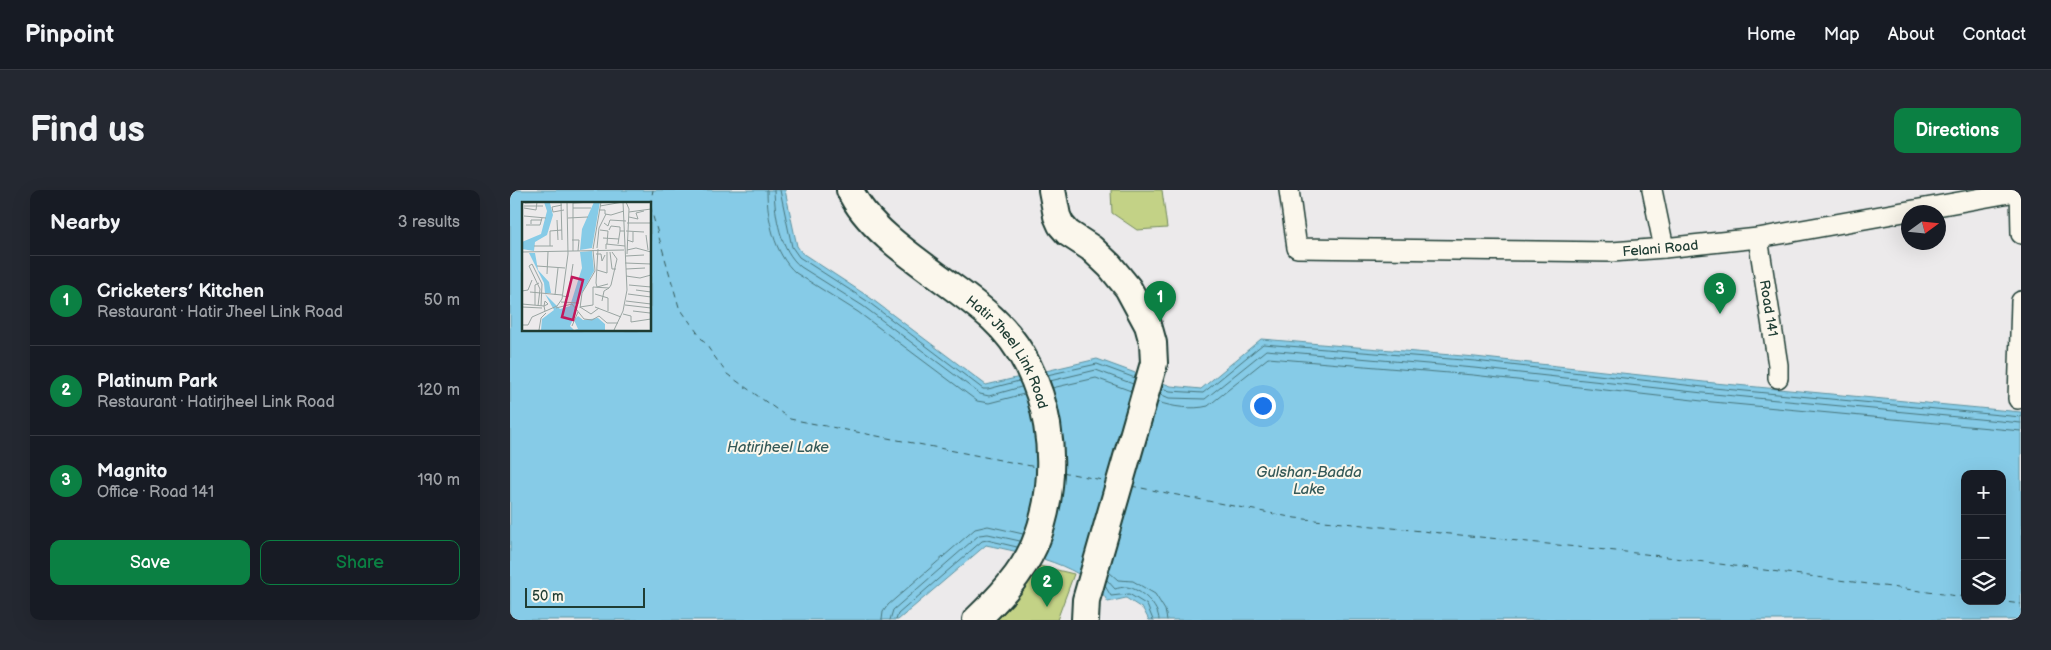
<!DOCTYPE html>
<html lang="en">
<head>
<meta charset="utf-8">
<style>
  body { margin:0; font-family:"Balsamiq Sans",sans-serif; background:#242831; color:#f1f3f6 }
  .controls { position:absolute; right:15px; bottom:15px; display:grid; overflow:hidden; border-radius:10px; box-shadow:0 5px 20px #0002 }
  .controls button { width:45px; height:45px; display:grid; place-items:center; padding:0; border:0; border-bottom:1px solid #363941; background:#171b24; color:#f1f3f6; font:25px sans-serif }
  .compass { position:absolute; left:1391px; top:15px; width:45px; height:45px; border-radius:50%; background:#171b24; box-shadow:0 5px 20px #0002; rotate:75deg }
  .scale { position:absolute; left:15px; bottom:12px; width:120px; box-sizing:border-box; padding-left:5px; border:2px solid #1f3d34; border-top:0; font-size:14px; line-height:18px; white-space:nowrap; color:#1f3d34; -webkit-text-stroke:4px #fbf7ec; paint-order:stroke }
  .you { position:absolute; left:752px; top:215px; width:18px; height:18px; margin:-12px; border:4px solid #fff; border-radius:50%; background:#1a73e8; box-shadow:0 0 0 8px #1a73e833 }
  .badge { display:grid; place-items:center; width:32px; height:32px; border-radius:50%; background:#0b8043; color:#fff; font-size:16px; font-weight:700 }
  .pin { position:absolute; translate:-50% -41px; filter:drop-shadow(0 1px 2px #0008) }
  .pin::after { content:''; position:absolute; top:26px; width:18px; height:15px; background:inherit; clip-path:polygon(0 0,100% 0,50% 100%) }
  .list { margin:0; padding:0; list-style:none }
  h2 { display:flex; justify-content:space-between; align-items:center; height:65px; margin:0; padding:0 20px; font-size:21px }
  h2 small { font-size:16px; font-weight:400; color:#9ea1a6 }
  .list li { display:grid; grid-template-columns:32px 1fr auto; gap:15px; align-items:center; box-sizing:border-box; height:90px; padding:0 20px; border-top:1px solid #363941 }
  .list b { display:block; font-size:19px; white-space:nowrap }
  .list p { margin:0; font-size:16px; white-space:nowrap; color:#9ea1a6 }
  .list em { font-size:16px; font-style:normal; color:#9ea1a6 }
  .actions { display:flex; gap:10px; padding:15px 20px }
  .actions a { flex:1; padding:11px 0; border:1px solid #0b8043; border-radius:10px; text-align:center; font-size:18px; color:#0b8043 }
  .actions .main { background:#0b8043; color:#fff }
  .icon { flex:none; width:28px; height:28px; fill:none; stroke:currentColor; stroke-width:2; stroke-linecap:round; stroke-linejoin:round }
  .map { position:relative; flex:none; width:1511px; height:430px; overflow:hidden; border-radius:10px }
  header { display:flex; align-items:center; gap:30px; box-sizing:border-box; height:70px; padding:0 25px; background:#171b24; border-bottom:1px solid #363941 }
  header strong { font-size:24px }
  nav { display:flex; gap:28px; margin-inline-start:auto; font-size:18px }
  .intro { display:flex; align-items:center; justify-content:space-between; box-sizing:border-box; height:120px; padding:0 30px }
  h1 { margin:0; font-size:35px }
  .button { padding:12px 22px; border-radius:10px; background:#0b8043; color:#fff; font-size:18px; font-weight:700 }
  main { display:flex; gap:30px; padding:0 30px }
  aside { flex:1; background:#171b24; border-radius:10px; box-shadow:0 5px 20px #0002 }
  .map>svg:first-child { display:block }
</style>
</head>
<body>
<header>
<strong>Pinpoint</strong>
<nav><a>Home</a><a>Map</a><a>About</a><a>Contact</a></nav>
</header>
<div class="intro"><h1>Find us</h1><a class="button">Directions</a></div>
<main>
<aside>
<h2>Nearby<small>3 results</small></h2>
<ul class="list">
<li><span class="badge">1</span><div><b>Cricketers’ Kitchen</b><p>Restaurant · Hatir Jheel Link Road</p></div><em>50 m</em></li>
<li><span class="badge">2</span><div><b>Platinum Park</b><p>Restaurant · Hatirjheel Link Road</p></div><em>120 m</em></li>
<li><span class="badge">3</span><div><b>Magnito</b><p>Office · Road 141</p></div><em>190 m</em></li>
</ul>
<div class="actions"><a class="main">Save</a><a>Share</a></div>
</aside>
<div class="map">
<svg width="1511" height="430" viewBox="0 0 1511 430">
  <rect width="100%" height="100%" fill="#eceaeb"/>
  <filter id="ink" filterUnits="userSpaceOnUse"><feTurbulence type="fractalNoise" baseFrequency=".02" numOctaves="2"/><feDisplacementMap in="SourceGraphic" scale="10" xChannelSelector="R" yChannelSelector="G"/><feConvolveMatrix kernelMatrix="1 2 1 2 8 2 1 2 1" color-interpolation-filters="sRGB"/></filter>
  <g filter="url(#ink)">
    <g fill="#c3d286" stroke="#71885d">
      <path d="M601,0H652L657,38L627,40L602,23Z"/>
      <path d="M530,376L564,384L547,430H487L503,414Z"/>
    </g>
    <path fill="#86cbe7" stroke="#5d929f" fill-rule="evenodd" d="M0,0H275L287,56L292,63L359,107L476,195L587,169L661,196L691,199L751,149L965,167L1194,192L1511,222V430H639L633,419L616,408L598,412C578,375 514,363 476,355L388,430H0ZM14,14H140V140H14ZM1455,284H1492V411H1455Z"/>
    <g fill="none" stroke-linecap="round" stroke-linejoin="round">
      <g stroke="#48767c" stroke-width="1">
        <path d="M257,0C257,28 264,64 286,83L348,122L467,211L479,213L514,204"/>
        <path d="M264,0C265,26 270,60 291,77L353,116L470,204L479,206L511,197"/>
        <path d="M270,0L282,57L289,67L357,111L473,199H478L509,191"/>
        <path d="M537,185L587,174L625,188"/>
        <path d="M540,191L586,180L623,194"/>
        <path d="M542,198L586,188L621,201"/>
        <path d="M652,198L660,201L693,203L753,154L965,171L1193,197L1511,227"/>
        <path d="M650,204L659,208L695,209L756,160L964,178L1193,203L1511,233"/>
        <path d="M648,212C662,217 683,220 698,216L758,168L963,185L1192,211L1511,241"/>
        <path d="M599,382L608,390L623,391L645,404L655,420L657,430"/>
        <path d="M597,390L605,399C608,398 613,397 617,397C631,399 649,416 649,430"/>
        <path d="M595,396L601,406L619,404L637,415L643,430"/>
        <path d="M372,430L373,422L378,415L465,339L478,336L513,344"/>
        <path d="M380,430L383,420L469,345L478,344L510,351"/>
        <path d="M386,430L388,424L472,351L477,350L507,357"/>
      </g>
      <g stroke="#345958" stroke-width="1" stroke-dasharray="6 5" stroke-linecap="butt">
        <path d="M140,15L143,0"/>
        <path d="M140,16L169,117L217,184L280,229L526,277"/>
        <path d="M552,282L597,291"/>
        <path d="M621,296L785,328L1135,364L1455,407"/>
        <path d="M1488,411L1511,414"/>
      </g>
      <defs>
        <g id="street">
          <path id="s1" d="M779,0L787,58L1102,62L1154,58L1248,48L1511,1"/>
          <path d="M1142,0L1154,58"/>
          <path d="M1510,0L1511,44"/>
          <path id="s2" d="M1248,48L1268,175V188"/>
          <path d="M1508,209L1511,111"/>
        </g>
        <g id="secondary">
          <path id="s3" d="M340,0C361,49 442,91 482,128C542,183 555,283 524,356C511,385 489,408 466,430"/>
          <path d="M542,0L547,26L551,35L558,43L581,58L600,76L618,98L638,135L643,153L644,173L576,410L575,430"/>
        </g>
      </defs>
      <use href="#street" stroke="#1f3d34" stroke-width="22"/>
      <use href="#secondary" stroke="#1f3d34" stroke-width="30"/>
      <use href="#street" stroke="#fbf7ec" stroke-width="19"/>
      <use href="#secondary" stroke="#fbf7ec" stroke-width="26"/>
    </g>
  </g>
  <g text-anchor="middle" dominant-baseline="central" stroke-width="4" stroke-linejoin="round" paint-order="stroke">
    <g font-size="14" fill="#1f3d34" stroke="#fbf7ec">
      <text stroke="none"><textPath href="#s1" startOffset="422">Felani Road</textPath></text>
      <text stroke="none"><textPath href="#s2" startOffset="71">Road 141</textPath></text>
      <text stroke="none"><textPath href="#s3" startOffset="230">Hatir Jheel Link Road</textPath></text>
    </g>
    <g font-size="15" font-style="italic" fill="#345958" stroke="#fbf7ec">
      <text x="268" y="257">Hatirjheel Lake</text>
      <text x="799" y="282">Gulshan-Badda<tspan x="799" dy="17">Lake</tspan></text>
    </g>
  </g>
  <g transform="translate(12 12)">
    <rect width="129" height="129" fill="#eceaeb"/>
    <path d="M22,0L28,1L31,13L25,33L13,40L12,49L0,47V40L19,32L25,9ZM72,0H78L70,46L58,48L60,27ZM70,49L72,69L53,103L54,111L48,124L52,128L56,127L52,118L56,114L61,118L76,116L83,122V128H19L20,117L32,108L23,92L38,107L48,104L60,66L58,50ZM7,51H13L16,68L27,80L29,91H23L22,81Z" fill="#86cbe7"/>
    <path fill="none" stroke="#86cbe7" stroke-width="2.5" d="M52,100L64,72L66,51M37,109V123L44,128M27,128L35,115"/>
    <path fill="none" stroke="#9aa5a2" stroke-width="1" d="M39,0L40,38M104,0L107,7L105,52M3,1L21,0M51,1L71,0M40,3L30,5L31,10L42,8M2,4H21M78,4L101,0M2,6L14,8L15,0M51,6H69M77,8H83V12L89,13L102,9M107,10L129,7M2,14L24,16M107,15L116,17L114,11L122,9M46,16L66,15M35,18L36,38M82,21L86,24L88,18L104,19M105,21H129M9,22V18H20M4,23H18L20,16M78,28L86,29L85,42M87,28L89,24L98,25V29M104,29L122,30M124,33L126,48M81,36L97,37M50,38H57L56,49M105,38L111,40V30M96,42L98,29H103M12,44H31M28,44V29L40,28M75,46L77,26L84,12M71,47L79,0M76,47L74,81L75,85L86,82M84,47V42L103,44M105,48L114,46L129,50M51,49V0M0,50L102,48M88,50L90,67H94M74,52H79L80,59L83,53M104,54L122,53M103,61L129,62M15,64L43,66M104,67L123,66M75,68L85,71V50M25,72L26,50M104,74L118,76L129,73M107,83L129,85M114,88L129,90M0,89L6,88L10,78M8,90L40,93M73,92L86,96V109M106,92L129,95M33,93L36,66M41,94L46,95L51,62M80,99L82,89L87,86M104,99L129,102M39,100L57,101M0,102L22,104L23,99L26,102L22,104L23,109M13,103V83L17,81M103,103L129,106M16,104L18,87L7,64L10,62L20,82L19,104M0,105L20,106M58,105L71,103V85L87,86L89,83L95,57L90,50M58,105L69,112L77,106M73,105L99,115M34,106L50,102L62,117L70,118L77,114L85,121H96M58,106L60,91L73,69L71,48M111,109L128,111M101,112L109,114V120L129,117M0,123H6L10,115L35,104L40,97L46,52L45,0M50,124L56,110M17,128L19,116L24,111M92,128L101,109L105,88L101,0"/>
    <path fill="#c2185b" fill-opacity="0.15" stroke="#c2185b" stroke-width="2.5" d="M50,75L61,78L51,118L40,115Z"/>
    <rect width="129" height="129" fill="none" stroke="#1f3d34" stroke-width="2.5"/>
  </g>
</svg>
<div class="controls">
<button>+</button>
<button>−</button>
<button><svg class="icon" aria-label="layers" viewBox="0 0 24 24"><path d="M12 4l9 5-9 5-9-5zM3 14l9 5 9-5"/></svg></button>
</div>
<svg class="compass" viewBox="-18 -18 36 36"><path d="M0-13l5 13h-10z" fill="#e53935"/><path d="M0 13l5-13h-10z" fill="#9ea1a6"/></svg>
<div class="scale">50 m</div>
<div class="you"></div>
<div class="pin badge" style="left:650px;top:132px">1</div>
<div class="pin badge" style="left:537px;top:417px">2</div>
<div class="pin badge" style="left:1210px;top:124px">3</div>
</div>
</main>
</body>
</html>
